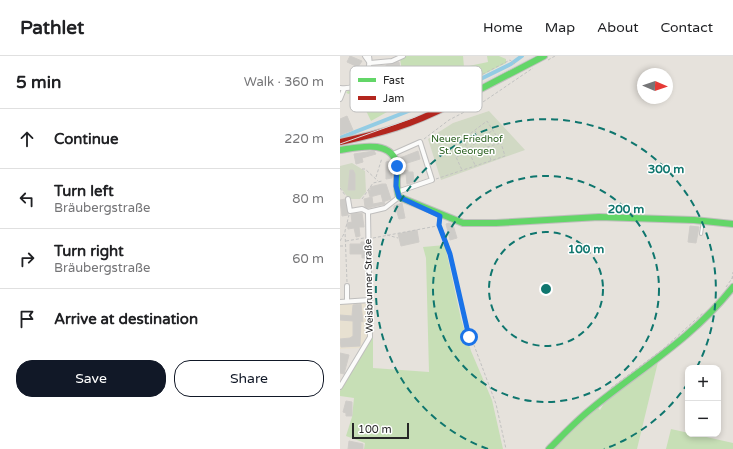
<!DOCTYPE html>
<html lang="en">
<head>
<meta charset="utf-8">
<style>
  body { margin:0; font-family:"Varela Round",sans-serif; background:#f2f2f2; color:#202124 }
  .controls { position:absolute; right:12px; bottom:12px; display:grid; overflow:hidden; border-radius:8px; box-shadow:0 2px 6px #0003 }
  .controls button { width:36px; height:36px; display:grid; place-items:center; padding:0; border:0; border-bottom:1px solid #e0e0e0; background:#fff; color:#202124; font:20px sans-serif }
  .compass { position:absolute; left:297px; top:12px; width:36px; height:36px; border-radius:50%; background:#fff; box-shadow:0 2px 6px #0003; rotate:92deg }
  .scale { position:absolute; left:12px; bottom:10px; width:57px; box-sizing:border-box; padding-left:4px; border:2px solid #272727; border-top:0; font-size:11px; line-height:14px; white-space:nowrap; color:#272727; -webkit-text-stroke:3px #fff; paint-order:stroke }
  .stop { position:absolute; width:12px; height:12px; margin:-9px; border:3px solid #1a73e8; border-radius:50%; background:#fff }
  .stop.end { background:#1a73e8; border-color:#fff; box-shadow:0 1px 4px #0008 }
  .list { margin:0; padding:0; list-style:none }
  h2 { display:flex; justify-content:space-between; align-items:center; height:52px; margin:0; padding:0 16px; font-size:17px }
  h2 small { font-size:13px; font-weight:400; color:#757577 }
  .list li { display:grid; grid-template-columns:26px 1fr auto; gap:12px; align-items:center; box-sizing:border-box; height:60px; padding:0 16px; border-top:1px solid #e0e0e0 }
  .list b { display:block; font-size:15px; white-space:nowrap }
  .list p { margin:0; font-size:13px; white-space:nowrap; color:#757577 }
  .list em { font-size:13px; font-style:normal; color:#757577 }
  .actions { display:flex; gap:8px; padding:12px 16px }
  .actions a { flex:1; padding:9px 0; border:1px solid #111827; border-radius:16px; text-align:center; font-size:14px; color:#111827 }
  .actions .main { background:#111827; color:#fff }
  .icon { flex:none; width:22px; height:22px; fill:none; stroke:currentColor; stroke-width:2; stroke-linecap:round; stroke-linejoin:round }
  .map { position:relative; flex:none; width:393px; height:393px; overflow:hidden }
  header { display:flex; align-items:center; gap:24px; box-sizing:border-box; height:56px; padding:0 20px; background:#fff; border-bottom:1px solid #e0e0e0 }
  header strong { font-size:19px }
  nav { display:flex; gap:22px; margin-inline-start:auto; font-size:14px }
  main { display:flex }
  aside { flex:1; background:#fff }
  .map>svg:first-child { display:block }
</style>
</head>
<body>
<header>
<strong>Pathlet</strong>
<nav><a>Home</a><a>Map</a><a>About</a><a>Contact</a></nav>
</header>
<main>
<aside>
<h2>5 min<small>Walk · 360 m</small></h2>
<ul class="list">
<li><svg class="icon" aria-label="ahead" viewBox="0 0 24 24"><path d="M12 20V5M6 11l6-6 6 6"/></svg><div><b>Continue</b></div><em>220 m</em></li>
<li><svg class="icon" aria-label="left" viewBox="0 0 24 24"><path d="M17 20v-9H6M10 6l-5 5 5 5"/></svg><div><b>Turn left</b><p>Bräubergstraße</p></div><em>80 m</em></li>
<li><svg class="icon" aria-label="right" viewBox="0 0 24 24"><path d="M7 20v-9h11M14 6l5 5-5 5"/></svg><div><b>Turn right</b><p>Bräubergstraße</p></div><em>60 m</em></li>
<li><svg class="icon" aria-label="arrive" viewBox="0 0 24 24"><path d="M6 21V4h12l-3 4 3 4H6"/></svg><div><b>Arrive at destination</b></div></li>
</ul>
<div class="actions"><a class="main">Save</a><a>Share</a></div>
</aside>
<div class="map">
<svg width="393" height="393" viewBox="0 0 393 393">
  <rect width="100%" height="100%" fill="#e6e2dc"/>
  <path fill="#e8e1d1" d="M29,243L30,278L22,292L0,293V247Z"/>
  <g fill="#c7dfb6">
    <path d="M65,0H123L124,11L148,6L147,0H159L166,3V7L91,45L74,25L64,27L60,3Z"/>
    <path d="M28,22L47,34L54,52L31,65L17,36L8,38L6,36L17,31L25,23Z"/>
    <path d="M105,189L121,263L131,295L152,344L163,393H24L25,387L6,380L12,361L14,342L0,340V335L33,279V312L89,316L86,202L83,191Z"/>
    <path d="M318,306L297,393H214L252,355L258,352L260,354L264,347Z"/>
    <path d="M331,373L393,387V393H326Z"/>
  </g>
  <g fill="#d1d9c4">
    <path d="M149,55L185,94L101,124L88,83L113,67Z"/>
    <path d="M12,107L25,115L26,136L20,143H9L0,131V110Z"/>
  </g>
  <g fill="none" stroke-linecap="round" stroke-linejoin="round">
    <path stroke="#93cce4" stroke-width="4" d="M0,82L104,41L171,8L182,0"/>
  </g>
  <g fill="#ceccc8" stroke="#d0cdc9">
    <path d="M10,0L22,5L18,11L7,6Z"/>
    <path d="M59,6L60,13L47,16L46,9Z"/>
    <path d="M7,60L13,74L0,79V63Z"/>
    <path d="M34,95L36,98L22,102L23,106L16,108L14,98Z"/>
    <path d="M78,95L80,103L61,109L60,102Z"/>
    <path d="M51,105L52,122L46,123V106Z"/>
    <path d="M10,114H13L15,118V134H8Z"/>
    <path d="M68,114V116H73L74,126L67,128L66,118H61V116Z"/>
    <path d="M42,128H46L51,143L43,146L41,138L30,141L28,134H31L30,131Z"/>
    <path d="M32,141L33,148L44,146L45,148L28,152L25,151L24,143Z"/>
    <path d="M5,143L8,159L2,160L0,144Z"/>
    <path d="M62,147L65,162L59,163L56,153H54V150Z"/>
    <path d="M22,157L24,171H19L20,180L16,181L14,172L8,173L7,167L12,166L11,158Z"/>
    <path d="M109,167L113,169L117,182L110,184L106,168Z"/>
    <path d="M350,170L359,171L356,187L348,186Z"/>
    <path d="M77,174L79,186L61,190L58,178Z"/>
    <path d="M21,186H25V202H22V198H10V188H21Z"/>
    <path d="M21,248L23,266L21,265L20,290L1,291L0,283L10,282L13,280V265L0,264V259L12,260L13,249Z"/>
    <path d="M0,297L9,299L4,318L0,317Z"/>
    <path d="M6,345L12,346V360H6V357L3,356Z"/>
    <path d="M9,385L23,388V393H8Z"/>
  </g>
  <g fill="none" stroke-linecap="round" stroke-linejoin="round">
    <defs>
      <g id="lane">
        <path d="M100,160L99,169L107,189"/>
        <path d="M361,178L363,165"/>
      </g>
      <g id="street">
        <path d="M25,0L30,7L52,5L63,0"/>
        <path d="M26,19L48,33L78,25"/>
        <path d="M0,32C18,35 32,16 29,0"/>
        <path d="M0,43L4,33"/>
        <path d="M53,98L80,86L92,124L57,136"/>
        <path d="M8,143L10,155L22,153L28,156"/>
        <path d="M28,156L45,152L59,141"/>
        <path d="M7,230V244"/>
        <path d="M0,246L30,244"/>
        <path d="M0,331L30,281L28,156"/>
      </g>
      <g id="fast">
        <path d="M110,49L204,0"/>
        <path d="M0,94C19,91 53,83 57,110C58,120 55,130 59,141L123,167H156L259,161L354,164L393,168"/>
        <path d="M209,393C223,379 236,365 251,353C301,312 352,283 393,231"/>
      </g>
      <path id="jam" d="M0,86C42,77 71,69 110,49"/>
    </defs>
    <use href="#lane" stroke="#bfbebd" stroke-width="4"/>
    <use href="#street" stroke="#bfbebd" stroke-width="6"/>
    <use href="#fast" stroke="#bfbebd" stroke-width="8"/>
    <use href="#jam" stroke="#bfbebd" stroke-width="8"/>
    <g stroke="#c2c2c1" stroke-width="1" stroke-dasharray="3 2" stroke-linecap="butt">
      <path d="M208,4L215,0"/>
      <path d="M77,29L88,44L91,45L170,4L175,8"/>
      <path d="M135,75L147,91L161,87"/>
      <path d="M84,83L109,64L140,48L193,12"/>
      <path d="M123,83L135,109"/>
      <path d="M147,92L151,104"/>
      <path d="M117,101L153,74"/>
      <path d="M22,113H25L38,125"/>
      <path d="M36,121L42,102"/>
      <path d="M96,123L165,100L161,87L147,65L115,89L116,101L122,114"/>
      <path d="M0,132L5,139"/>
      <path d="M22,143L33,127L42,125"/>
      <path d="M47,179L58,182"/>
      <path d="M33,182L97,170"/>
      <path d="M0,185L5,176"/>
      <path d="M6,185L24,182"/>
      <path d="M0,190H5"/>
      <path d="M108,192L125,265L156,348L166,393"/>
      <path d="M392,223L393,216"/>
      <path d="M7,226L5,175L9,159"/>
      <path d="M386,231L393,221"/>
      <path d="M271,332L323,293L363,257"/>
    </g>
    <use href="#lane" stroke="#fbfbfa" stroke-width="2"/>
    <use href="#street" stroke="#fbfbfa" stroke-width="4"/>
    <use href="#fast" stroke="#63d668" stroke-width="6"/>
    <use href="#jam" stroke="#b3261e" stroke-width="6"/>
    <path stroke="#dcdbdc" stroke-width="1" d="M0,88L75,61L195,0"/>
  </g>
  <g fill="none" stroke-linecap="round" stroke-linejoin="round">
    <path stroke="#1a73e8" stroke-width="5" d="M57,110L56,130L59,141L100,160L99,169L110,198L129,281"/>
  </g>
  <g fill="none" stroke="#0f766e" stroke-width="2" stroke-dasharray="7 5">
    <circle cx="206" cy="233" r="57"/>
    <circle cx="206" cy="233" r="113"/>
    <path d="M348 327A170 170 0 0 1 264 393M148 393A170 170 0 1 1 357 311"/>
  </g>
  <g text-anchor="middle" dominant-baseline="central" stroke-width="3" stroke-linejoin="round" paint-order="stroke">
    <g font-size="10" fill="#285e1d" stroke="#fff">
      <text x="127" y="83">Neuer Friedhof<tspan x="127" dy="12">St. Georgen</tspan></text>
    </g>
    <g font-size="10" fill="#272727" stroke="#fff">
      <text transform="translate(29 230) rotate(-91)">Weisbrunner Straße</text>
    </g>
  </g>
  <rect x="10" y="10" width="132" height="46" rx="6" fill="#fff" stroke="#bebebe" stroke-width="1"/>
  <rect x="18" y="22" width="18" height="4" fill="#63d668"/>
  <rect x="18" y="40" width="18" height="4" fill="#b3261e"/>
  <g font-size="11" fill="#272727">
    <text x="43" y="28">Fast</text>
    <text x="43" y="46">Jam</text>
  </g>
  <circle cx="206" cy="233" r="6" fill="#0f766e" stroke="#fff" stroke-width="2"/>
  <g font-size="12" text-anchor="middle" font-weight="bold" fill="#0f766e" stroke="#fff" stroke-width="3" stroke-linejoin="round" paint-order="stroke">
    <text x="326" y="117">300 m</text>
    <text x="286" y="157">200 m</text>
    <text x="246" y="197">100 m</text>
  </g>
</svg>
<div class="controls">
<button>+</button>
<button>−</button>
</div>
<svg class="compass" viewBox="-18 -18 36 36"><path d="M0-13l5 13h-10z" fill="#e53935"/><path d="M0 13l5-13h-10z" fill="#757577"/></svg>
<div class="scale">100 m</div>
<div class="stop" style="left:129px;top:281px"></div>
<div class="stop end" style="left:57px;top:110px"></div>
</div>
</main>
</body>
</html>
